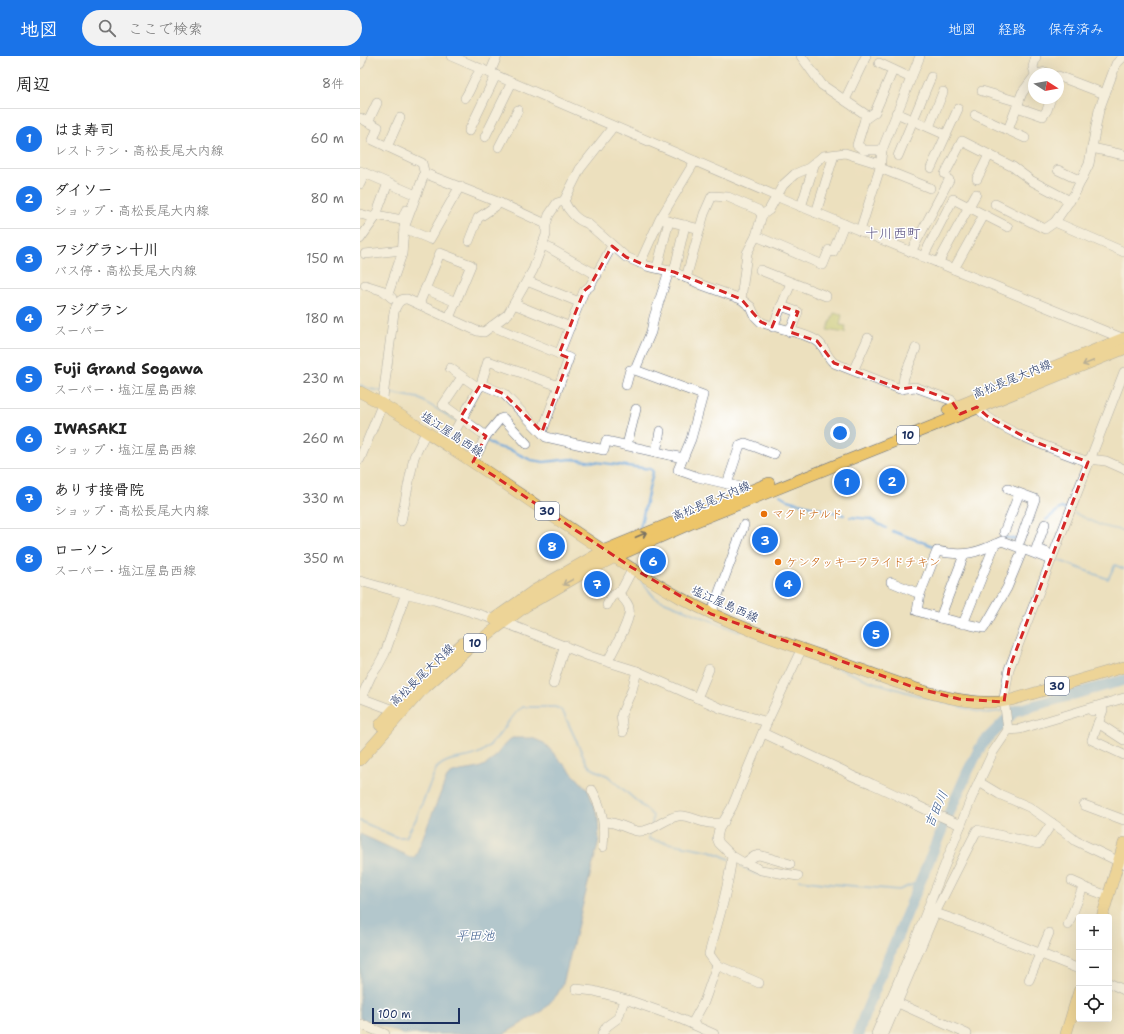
<!DOCTYPE html>
<html lang="ja">
<head>
<meta charset="utf-8">
<style>
  body { margin:0; font-family:"Shantell Sans","Klee One",sans-serif; background:#f2f2f2; color:#222 }
  .controls { position:absolute; right:12px; bottom:12px; display:grid; overflow:hidden; border-radius:4px; box-shadow:0 4px 16px #0002 }
  .controls button { width:36px; height:36px; display:grid; place-items:center; padding:0; border:0; border-bottom:1px solid #e0e0e0; background:#fff; color:#222; font:20px sans-serif }
  .compass { position:absolute; left:668px; top:12px; width:36px; height:36px; border-radius:50%; background:#fff; box-shadow:0 4px 16px #0002; rotate:101deg }
  .scale { position:absolute; left:12px; bottom:10px; width:88px; box-sizing:border-box; padding-left:4px; border:2px solid #1b2f5e; border-top:0; font-size:11px; line-height:14px; white-space:nowrap; color:#1b2f5e; -webkit-text-stroke:3px #fff; paint-order:stroke }
  .you { position:absolute; left:480px; top:377px; width:14px; height:14px; margin:-10px; border:3px solid #fff; border-radius:50%; background:#1a73e8; box-shadow:0 0 0 6px #1a73e833 }
  .badge { display:grid; place-items:center; width:26px; height:26px; border-radius:50%; background:#1a73e8; color:#fff; font-size:13px; font-weight:700 }
  .pin { position:absolute; translate:-50% -50%; border:2px solid #fff; box-shadow:0 1px 4px #0006 }
  .list { margin:0; padding:0; list-style:none }
  h2 { display:flex; justify-content:space-between; align-items:center; height:52px; margin:0; padding:0 16px; font-size:17px }
  h2 small { font-size:13px; font-weight:400; color:#767676 }
  .list li { display:grid; grid-template-columns:26px 1fr auto; gap:12px; align-items:center; box-sizing:border-box; height:60px; padding:0 16px; border-top:1px solid #e0e0e0 }
  .list b { display:block; font-size:15px; white-space:nowrap }
  .list p { margin:0; font-size:13px; white-space:nowrap; color:#767676 }
  .list em { font-size:13px; font-style:normal; color:#767676 }
  .icon { flex:none; width:22px; height:22px; fill:none; stroke:currentColor; stroke-width:2; stroke-linecap:round; stroke-linejoin:round }
  .map { position:relative; flex:none; width:764px; height:978px; overflow:hidden }
  header { display:flex; align-items:center; gap:24px; box-sizing:border-box; height:56px; padding:0 20px; background:#1a73e8; color:#fff }
  header strong { font-size:19px }
  nav { display:flex; gap:22px; margin-inline-start:auto; font-size:14px }
  .search { width:280px; height:36px; background:#f2f2f2; display:flex; align-items:center; gap:10px; box-sizing:border-box; padding:0 14px; border-radius:22px; color:#767676; font-size:15px }
  main { display:flex }
  aside { flex:1; background:#fff }
  .map>svg:first-child { display:block }
</style>
</head>
<body>
<header>
<strong>地図</strong>
<div class="search"><svg class="icon" aria-label="search" viewBox="0 0 24 24"><circle cx="10" cy="10" r="6"/><path d="M15 15l6 6"/></svg>ここで検索</div>
<nav><a>地図</a><a>経路</a><a>保存済み</a></nav>
</header>
<main>
<aside>
<h2>周辺<small>8件</small></h2>
<ul class="list">
<li><span class="badge">1</span><div><b>はま寿司</b><p>レストラン · 高松長尾大内線</p></div><em>60 m</em></li>
<li><span class="badge">2</span><div><b>ダイソー</b><p>ショップ · 高松長尾大内線</p></div><em>80 m</em></li>
<li><span class="badge">3</span><div><b>フジグラン十川</b><p>バス停 · 高松長尾大内線</p></div><em>150 m</em></li>
<li><span class="badge">4</span><div><b>フジグラン</b><p>スーパー</p></div><em>180 m</em></li>
<li><span class="badge">5</span><div><b>Fuji Grand Sogawa</b><p>スーパー · 塩江屋島西線</p></div><em>230 m</em></li>
<li><span class="badge">6</span><div><b>IWASAKI</b><p>ショップ · 塩江屋島西線</p></div><em>260 m</em></li>
<li><span class="badge">7</span><div><b>ありす接骨院</b><p>ショップ · 高松長尾大内線</p></div><em>330 m</em></li>
<li><span class="badge">8</span><div><b>ローソン</b><p>スーパー · 塩江屋島西線</p></div><em>350 m</em></li>
</ul>
</aside>
<div class="map">
<svg width="764" height="978" viewBox="0 0 764 978">
  <rect width="100%" height="100%" fill="#fff"/>
  <filter id="ink" filterUnits="userSpaceOnUse"><feTurbulence type="fractalNoise" baseFrequency=".025" numOctaves="2"/><feDisplacementMap in="SourceGraphic" scale="8" xChannelSelector="R" yChannelSelector="G"/><feConvolveMatrix kernelMatrix="1 2 1 2 8 2 1 2 1" color-interpolation-filters="sRGB"/></filter>
  <filter id="wash" filterUnits="userSpaceOnUse"><feTurbulence type="fractalNoise" baseFrequency=".012" numOctaves="4" result="noise"/><feDisplacementMap in="SourceGraphic" scale="16" xChannelSelector="R" yChannelSelector="G"/><feGaussianBlur stdDeviation="0.9" result="paint"/><feColorMatrix in="noise" values="0 0 0 0 0 0 0 0 0 0 0 0 0 0 0 0 0 1.4 0 .05"/><feComposite in="paint" operator="in"/></filter>
  <g filter="url(#wash)">
    <rect width="100%" height="100%" fill="#ece0be"/>
    <path fill="#bdcb6e" stroke="#6c7d66" d="M474,257L482,259L480,269L486,270L485,277L467,274Z"/>
    <path fill="#6da8dd" stroke="#446c9e" d="M152,682H172L184,687L228,734L238,761L239,784L203,928L197,939L181,956L144,978H43L0,962V778L50,801H55L87,721C96,712 112,716 123,710C137,704 140,690 152,682Z"/>
    <g fill="none" stroke-linecap="round" stroke-linejoin="round">
      <g stroke="#6da8dd" stroke-width="2">
        <path d="M0,329L9,333L22,335"/>
        <path d="M26,336L58,342L97,365"/>
        <path d="M127,385L137,391L150,394L171,404L184,406L211,403L291,413L293,416L280,472"/>
        <path d="M420,439L428,444L484,459"/>
        <path d="M714,457L742,470L764,475"/>
        <path d="M490,461L510,463L526,472"/>
        <path d="M686,464L701,452L707,454"/>
        <path d="M532,475L576,491"/>
        <path d="M643,481L655,483"/>
        <path d="M695,503L748,523L755,509L764,513"/>
        <path d="M281,525L295,542L380,576"/>
        <path d="M452,602L510,625L563,641L616,655L626,657L642,655"/>
        <path d="M649,655H655"/>
        <path d="M0,765L36,781H46L56,763L76,713C88,699 107,705 121,696C135,688 147,666 158,654L163,651H195L200,653L204,658L227,708L233,713L248,720L288,755L293,760L292,769"/>
        <path d="M289,777V783L292,784L351,795L369,803"/>
        <path d="M381,810L395,818L405,819"/>
        <path d="M439,824L472,828L539,834L561,825"/>
      </g>
      <path stroke="#6da8dd" stroke-width="11" d="M498,978L504,960L586,764L608,715L622,688L655,655L764,624"/>
    </g>
  </g>
  <g filter="url(#ink)">
    <g fill="none" stroke-linecap="round" stroke-linejoin="round">
      <defs>
        <g id="minor">
          <path d="M91,0L423,143L764,283"/>
          <path d="M441,0L462,29L505,58V63L497,89L504,94H522"/>
          <path d="M519,7L551,22"/>
          <path d="M0,8L3,0"/>
          <path d="M130,17L137,0"/>
          <path d="M675,18L673,11L676,0"/>
          <path d="M677,18L685,16L690,18"/>
          <path d="M698,20L745,38"/>
          <path d="M622,35L659,46"/>
          <path d="M105,42C112,32 113,22 122,13"/>
          <path d="M485,44L506,0"/>
          <path d="M657,51L683,60L687,54L691,42"/>
          <path d="M536,57L586,79"/>
          <path d="M615,59L665,82"/>
          <path d="M0,62L18,71L13,84L62,107L65,119"/>
          <path d="M505,63L515,56L533,14"/>
          <path d="M8,66L17,47"/>
          <path d="M253,71L220,113L204,145C208,154 217,165 227,167L266,201L287,210L314,216L342,229L381,243L391,251L395,260L401,266C417,273 443,276 457,285C465,290 466,301 474,307L540,333L555,331L591,344L599,357"/>
          <path d="M569,71L583,36"/>
          <path d="M648,74L662,37L674,21"/>
          <path d="M109,75L136,19"/>
          <path d="M125,81L152,26"/>
          <path d="M27,91L40,62"/>
          <path d="M139,91L158,54"/>
          <path d="M732,92L764,99"/>
          <path d="M538,100L571,21"/>
          <path d="M520,112L570,132"/>
          <path d="M571,112L598,53"/>
          <path d="M698,114L721,125"/>
          <path d="M0,115L56,139"/>
          <path d="M585,118L602,85L653,111L672,125L710,145"/>
          <path d="M617,123L629,99"/>
          <path d="M0,128L5,117"/>
          <path d="M635,148L685,173L695,166L764,196"/>
          <path d="M441,151L455,106"/>
          <path d="M456,157L474,99"/>
          <path d="M0,158L15,162L0,183"/>
          <path d="M16,159L42,164L46,154"/>
          <path d="M15,162L28,127"/>
          <path d="M304,164L340,173"/>
          <path d="M695,166L715,137L729,108L739,54L756,8L764,0"/>
          <path d="M44,172L70,183L100,130"/>
          <path d="M500,175L520,112L522,94L560,0"/>
          <path d="M396,180L463,209L469,194L473,196L484,168"/>
          <path d="M109,185L118,162L140,147"/>
          <path d="M182,188L237,219"/>
          <path d="M551,196L589,124"/>
          <path d="M5,198L42,194"/>
          <path d="M563,201L593,143L648,171"/>
          <path d="M280,207L300,163L335,105"/>
          <path d="M578,207L616,138"/>
          <path d="M297,212L309,165"/>
          <path d="M594,213L624,159"/>
          <path d="M400,214L466,240"/>
          <path d="M314,216L325,169"/>
          <path d="M326,222L344,158L352,140L368,141L398,154L402,159"/>
          <path d="M167,225L219,246"/>
          <path d="M5,229L24,235L32,242"/>
          <path d="M65,233L96,246"/>
          <path d="M28,238L42,198L44,172L64,119H69L140,147L186,168"/>
          <path d="M381,243L387,197L396,180L402,159L409,154L423,129L435,118L449,112L463,100L485,97L520,108"/>
          <path d="M59,248L80,197L111,209L89,262"/>
          <path d="M154,248L210,271"/>
          <path d="M421,250L438,256L430,276"/>
          <path d="M132,270L209,302L182,376"/>
          <path d="M413,271L431,227"/>
          <path d="M199,298L224,235L230,230L252,190"/>
          <path d="M90,312L119,332"/>
          <path d="M494,313L508,282"/>
          <path d="M275,314L291,276L294,261L309,215"/>
          <path d="M102,321L83,349L126,380L140,363L143,362L167,388"/>
          <path d="M121,328L144,338L186,381L244,394L246,385L323,402"/>
          <path d="M266,329L270,314H275L343,339L331,383L318,414L338,421L385,432L386,436"/>
          <path d="M542,333L544,321L556,292"/>
          <path d="M615,347C624,370 704,397 728,406"/>
          <path d="M87,389L121,328L128,305L199,330"/>
          <path d="M267,389L276,353"/>
          <path d="M296,396L300,375"/>
          <path d="M0,403L22,349L34,256C36,249 39,242 47,243L117,275L124,276L148,258L173,214L186,179V168L189,159L197,147L204,145"/>
          <path d="M729,403L746,405L764,413"/>
          <path d="M113,406L126,380"/>
          <path d="M367,428L380,389L385,387L414,398"/>
          <path d="M648,433L675,443L660,485"/>
          <path d="M41,465L54,401L66,376"/>
          <path d="M685,468L676,493L686,496"/>
          <path d="M644,476L659,438"/>
          <path d="M663,493L647,532L624,572L580,562L557,555L560,538L577,495C605,501 617,497 642,485L691,504"/>
          <path d="M0,525L35,535L74,544L143,566L229,600L277,615L360,652L407,666"/>
          <path d="M531,526L560,538"/>
          <path d="M247,549L251,541L262,533L273,512"/>
          <path d="M351,558L384,469"/>
          <path d="M580,562L604,499"/>
          <path d="M603,568L635,488"/>
          <path d="M248,605C253,594 272,563 269,552C268,546 262,541 258,537"/>
          <path d="M193,628L205,589"/>
          <path d="M337,642L349,613"/>
          <path d="M33,654L1,642L11,620L18,610L25,597L46,537"/>
          <path d="M732,655L743,654L732,684L764,699"/>
          <path d="M738,667L764,684"/>
          <path d="M648,674L660,673L764,642"/>
          <path d="M263,676L261,659L272,634L277,615"/>
          <path d="M403,677L484,715C493,722 502,723 512,728C542,741 570,757 601,769"/>
          <path d="M619,726L639,738L669,751L705,776L716,785L764,808"/>
          <path d="M232,734C243,754 245,769 243,791"/>
          <path d="M724,749L764,764"/>
          <path d="M244,766C255,765 266,773 277,775C292,777 304,762 318,760C332,758 346,772 364,766"/>
          <path d="M372,800L384,807L395,800L399,799L430,808"/>
          <path d="M386,807L401,814L438,820"/>
          <path d="M712,825L721,829L723,831L748,840"/>
          <path d="M574,852L575,857L596,864L719,913"/>
          <path d="M708,869L723,831"/>
          <path d="M669,924L689,877"/>
          <path d="M399,927L357,909L349,898C358,865 368,834 372,800L359,787L357,782L359,773L372,751L407,666L442,592"/>
          <path d="M749,927L764,934"/>
          <path d="M216,933L234,935L271,945L316,961L354,978"/>
          <path d="M538,947L607,978"/>
          <path d="M0,968L25,978"/>
          <path d="M332,968L344,946L357,909"/>
          <path d="M242,978L247,970L258,962L264,944"/>
          <path d="M516,978L549,900L611,743L633,696L648,674L644,643L649,613L764,316"/>
          <path d="M524,978L575,857L617,774L678,788L692,767"/>
        </g>
        <g id="major">
          <path d="M0,336C32,352 61,373 91,392C168,442 242,497 321,542C379,574 444,593 505,615C545,630 610,654 651,644L764,611"/>
          <path d="M588,354L764,282"/>
          <path d="M134,563L175,534L245,494L409,427"/>
          <path d="M20,669L56,629L103,587"/>
          <path d="M0,704L61,635L107,594L166,550L218,520L255,501L332,467L764,293"/>
          <path d="M742,861L764,787"/>
          <path d="M706,978L719,935"/>
        </g>
      </defs>
      <use href="#minor" stroke="#646d80" stroke-width="10"/>
      <use href="#major" stroke="#646d80" stroke-width="12"/>
      <use href="#minor" stroke="#fff" stroke-width="9"/>
      <use href="#major" stroke="#edc569" stroke-width="11"/>
    </g>
    <defs><path id="oneway-shaft" d="M-6 0H5M1.5-3L5.5 0L1.5 3" fill="none" stroke-width="1.6" stroke-linecap="round" stroke-linejoin="round"/></defs>
    <g stroke="#797263">
      <use href="#oneway-shaft" transform="translate(728 307) rotate(158)"/>
      <use href="#oneway-shaft" transform="translate(281 479) rotate(-23)"/>
      <use href="#oneway-shaft" transform="translate(208 526) rotate(151)"/>
    </g>
  </g>
  <path d="M0 0H764V978H0ZM252,190L266,201L287,210L314,216L381,243L401,266L412,271L421,250L438,256L430,276L457,285L474,307L540,333L555,331L591,344L600,358L617,351L627,360L670,384L728,406L649,613L644,646L599,643L556,632L351,558L271,511L113,406L126,380L100,362L121,328L144,338L182,376L209,302L199,298L224,235L230,230Z" fill="#ece0be" fill-opacity=".55" fill-rule="evenodd"/>
  <path fill="none" stroke="#d62828" stroke-width="3" stroke-dasharray="8 5" stroke-linejoin="round" d="M252,190L266,201L287,210L314,216L381,243L401,266L412,271L421,250L438,256L430,276L457,285L474,307L540,333L555,331L591,344L600,358L617,351L627,360L670,384L728,406L649,613L644,646L599,643L556,632L351,558L271,511L113,406L126,380L100,362L121,328L144,338L182,376L209,302L199,298L224,235L230,230Z"/>
  <g fill="#e8710a" stroke="#fff" stroke-width="1.5">
    <circle cx="404" cy="458" r="4"/>
    <circle cx="418" cy="506" r="4"/>
  </g>
  <g text-anchor="middle" dominant-baseline="central" stroke-width="3" stroke-linejoin="round" paint-order="stroke">
    <g fill="#fff" stroke="#5f6d8e" stroke-width="1">
      <rect x="537" y="370" width="22" height="18" rx="3"/>
      <rect x="175" y="446" width="24" height="18" rx="3"/>
      <rect x="104" y="578" width="22" height="18" rx="3"/>
      <rect x="685" y="621" width="24" height="18" rx="3"/>
    </g>
    <g font-size="11" font-weight="bold" fill="#1b2f5e">
      <text x="548" y="379">10</text>
      <text x="187" y="455">30</text>
      <text x="115" y="587">10</text>
      <text x="697" y="630">30</text>
    </g>
    <g font-size="12" fill="#1b2f5e" stroke="#fff">
      <text transform="translate(652 323) rotate(-22)">高松長尾大内線</text>
      <text transform="translate(92 378) rotate(33)">塩江屋島西線</text>
      <text transform="translate(351 445) rotate(-23)">高松長尾大内線</text>
      <text transform="translate(365 548) rotate(24)">塩江屋島西線</text>
      <text transform="translate(62 619) rotate(-44)">高松長尾大内線</text>
    </g>
    <g font-size="12" fill="#c56008" stroke="#fff" text-anchor="start">
      <text x="412" y="458">マクドナルド</text>
      <text x="426" y="506">ケンタッキーフライドチキン</text>
    </g>
    <g font-size="13" font-style="italic" fill="#38598a" stroke="#fff">
      <text transform="translate(576 753) rotate(-66)">吉田川</text>
      <text x="115" y="879">平田池</text>
    </g>
    <g font-size="14" fill="#5a5281" stroke="#fff">
      <text x="533" y="177">十川西町</text>
    </g>
  </g>
</svg>
<div class="controls">
<button>+</button>
<button>−</button>
<button><svg class="icon" aria-label="locate" viewBox="0 0 24 24"><circle cx="12" cy="12" r="6"/><path d="M12 2v4M12 18v4M2 12h4M18 12h4"/></svg></button>
</div>
<svg class="compass" viewBox="-18 -18 36 36"><path d="M0-13l5 13h-10z" fill="#e53935"/><path d="M0 13l5-13h-10z" fill="#767676"/></svg>
<div class="scale">100 m</div>
<div class="you"></div>
<div class="pin badge" style="left:487px;top:426px">1</div>
<div class="pin badge" style="left:532px;top:425px">2</div>
<div class="pin badge" style="left:405px;top:484px">3</div>
<div class="pin badge" style="left:428px;top:528px">4</div>
<div class="pin badge" style="left:516px;top:578px">5</div>
<div class="pin badge" style="left:293px;top:505px">6</div>
<div class="pin badge" style="left:237px;top:528px">7</div>
<div class="pin badge" style="left:192px;top:490px">8</div>
</div>
</main>
</body>
</html>
